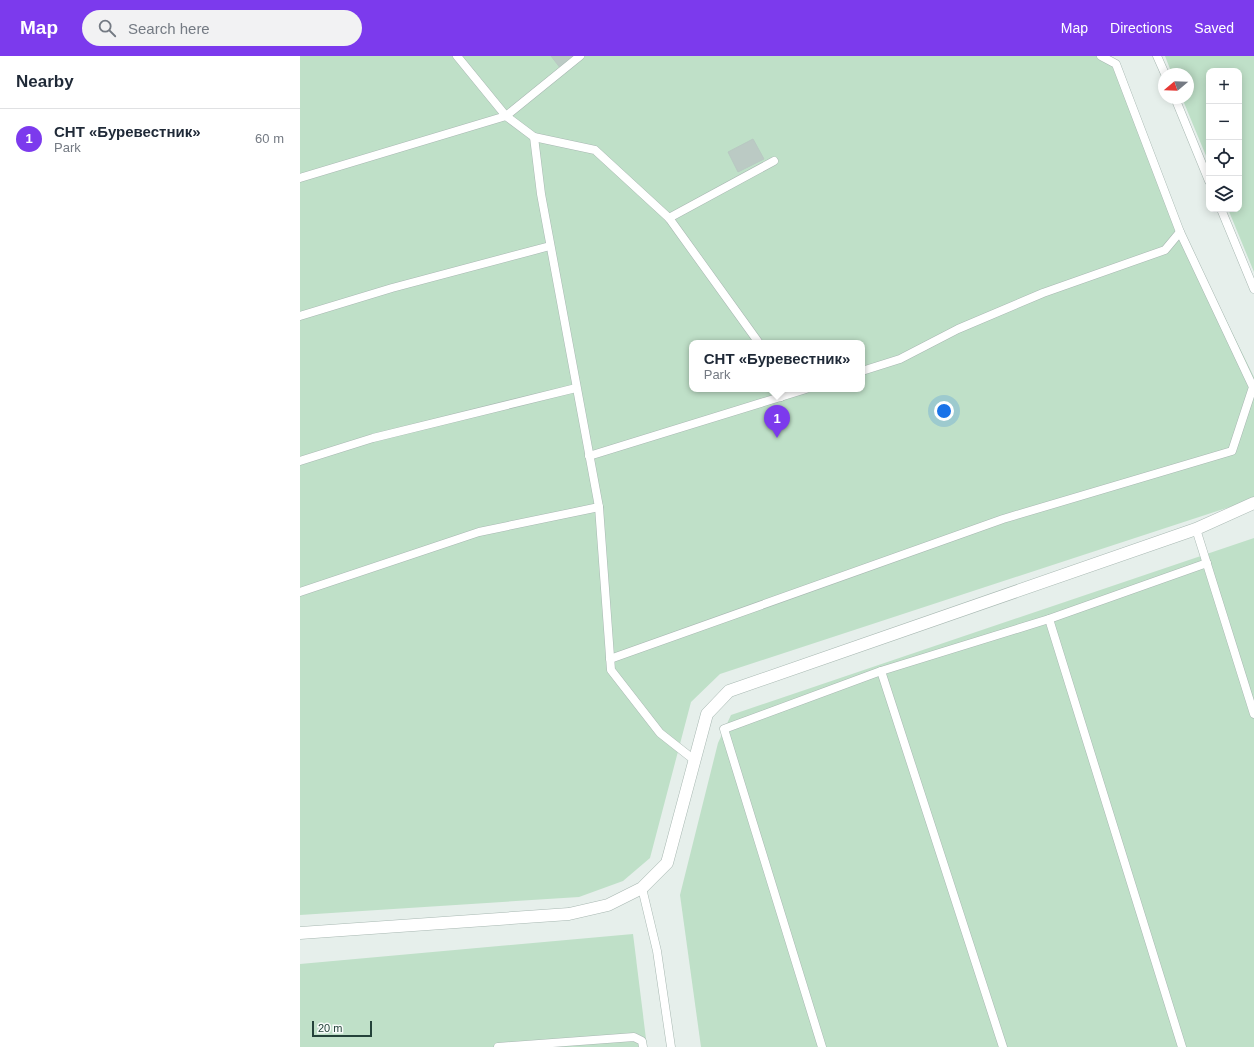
<!DOCTYPE html>
<html lang="en">
<head>
<meta charset="utf-8">
<style>
  body { margin:0; font-family:Helvetica,sans-serif; background:#f2f2f3; color:#1f2937 }
  .controls { position:absolute; right:12px; top:12px; display:grid; overflow:hidden; border-radius:8px; box-shadow:0 2px 10px #0003 }
  .controls button { width:36px; height:36px; display:grid; place-items:center; padding:0; border:0; border-bottom:1px solid #e0e1e3; background:#fff; color:#1f2937; font:20px sans-serif }
  .compass { position:absolute; left:858px; top:12px; width:36px; height:36px; border-radius:50%; background:#fff; box-shadow:0 2px 10px #0003; rotate:251deg }
  .scale { position:absolute; left:12px; bottom:10px; width:60px; box-sizing:border-box; padding-left:4px; border:2px solid #24423a; border-top:0; font-size:11px; line-height:14px; white-space:nowrap; color:#24423a; -webkit-text-stroke:3px #f7fbf9; paint-order:stroke }
  .you { position:absolute; left:644px; top:355px; width:14px; height:14px; margin:-10px; border:3px solid #fff; border-radius:50%; background:#1a73e8; box-shadow:0 0 0 6px #1a73e833 }
  .badge { display:grid; place-items:center; width:26px; height:26px; border-radius:50%; background:#7c3aed; color:#fff; font-size:13px; font-weight:700 }
  .pin { position:absolute; translate:-50% -33px; filter:drop-shadow(0 1px 2px #0008) }
  .pin::after { content:''; position:absolute; top:21px; width:14px; height:12px; background:inherit; clip-path:polygon(0 0,100% 0,50% 100%) }
  .popup { position:absolute; left:389px; top:284px; width:176px; height:52px; box-sizing:border-box; display:grid; place-content:center; border-radius:8px; background:#fff; filter:drop-shadow(0 1px 3px #0005); font-size:13px; white-space:nowrap; color:#747a83 }
  .popup b { font-size:15px; color:#1f2937 }
  .popup::after { content:''; position:absolute; left:50%; top:100%; margin-left:-8px; border:8px solid transparent; border-top-color:#fff }
  .list { margin:0; padding:0; list-style:none }
  h2 { display:flex; justify-content:space-between; align-items:center; height:52px; margin:0; padding:0 16px; font-size:17px }
  h2 small { font-size:13px; font-weight:400; color:#747a83 }
  .list li { display:grid; grid-template-columns:26px 1fr auto; gap:12px; align-items:center; box-sizing:border-box; height:60px; padding:0 16px; border-top:1px solid #e0e1e3 }
  .list b { display:block; font-size:15px; white-space:nowrap }
  .list p { margin:0; font-size:13px; white-space:nowrap; color:#747a83 }
  .list em { font-size:13px; font-style:normal; color:#747a83 }
  .icon { flex:none; width:22px; height:22px; fill:none; stroke:currentColor; stroke-width:2; stroke-linecap:round; stroke-linejoin:round }
  .map { position:relative; flex:none; width:954px; height:991px; overflow:hidden }
  header { display:flex; align-items:center; gap:24px; box-sizing:border-box; height:56px; padding:0 20px; background:#7c3aed; color:#fff }
  header strong { font-size:19px }
  nav { display:flex; gap:22px; margin-inline-start:auto; font-size:14px }
  .search { width:280px; height:36px; background:#f2f2f3; display:flex; align-items:center; gap:10px; box-sizing:border-box; padding:0 14px; border-radius:22px; color:#747a83; font-size:15px }
  main { display:flex }
  aside { flex:1; background:#fff }
  .map>svg:first-child { display:block }
</style>
</head>
<body>
<header>
<strong>Map</strong>
<div class="search"><svg class="icon" aria-label="search" viewBox="0 0 24 24"><circle cx="10" cy="10" r="6"/><path d="M15 15l6 6"/></svg>Search here</div>
<nav><a>Map</a><a>Directions</a><a>Saved</a></nav>
</header>
<main>
<aside>
<h2>Nearby<small></small></h2>
<ul class="list">
<li><span class="badge">1</span><div><b>СНТ «Буревестник»</b><p>Park</p></div><em>60 m</em></li>
</ul>
</aside>
<div class="map">
<svg width="954" height="991" viewBox="0 0 954 991">
  <rect width="100%" height="100%" fill="#e6efeb"/>
  <g fill="#bfe0c8" fill-rule="evenodd">
    <path d="M0,0H808L879,168L954,321V443L420,618L391,646L350,802L323,825L279,841L0,859ZM392,287H562V333H392Z"/>
    <path d="M865,0H954V216L928,153H939V15H909V107L882,42H888V18H872Z"/>
    <path d="M954,482V991H401L380,839L418,687L431,659Z"/>
    <path d="M333,878L347,991H0V908Z"/>
  </g>
  <g fill="#bbcac4" stroke="#b8c9c2">
    <path d="M251,0H277L261,13Z"/>
    <path d="M453,83L464,103L438,116L428,96Z"/>
  </g>
  <g fill="none" stroke-linecap="round" stroke-linejoin="round">
    <defs>
      <g id="service">
        <path d="M157,0L206,60L234,81L295,94L369,162L459,287"/>
        <path d="M857,0L865,18"/>
        <path d="M875,42L909,125"/>
        <path d="M234,81L241,138L299,451L311,614L360,677L393,703"/>
        <path d="M0,122L206,60L280,0"/>
        <path d="M921,153L954,233"/>
        <path d="M369,162L474,105"/>
        <path d="M0,260L92,232L250,190"/>
        <path d="M562,315L600,303L658,273L743,237L865,194L880,176"/>
        <path d="M478,333L481,341"/>
        <path d="M289,400L506,333"/>
        <path d="M0,405L73,382L276,332"/>
        <path d="M896,473L954,658"/>
        <path d="M0,536L179,476L299,451"/>
        <path d="M749,563L882,991"/>
        <path d="M310,603L703,463L932,395L953,331L880,176L816,8L801,0"/>
        <path d="M581,615L703,991"/>
        <path d="M342,832L357,895L371,991"/>
        <path d="M198,991L334,981L342,985L343,991"/>
        <path d="M522,991L424,673L581,615L749,563L907,507"/>
      </g>
      <path id="minor" d="M0,877L269,858L308,849L342,832L367,807L407,658L429,635L896,473L954,447"/>
    </defs>
    <use href="#service" stroke="#a8b8b2" stroke-width="9"/>
    <use href="#minor" stroke="#a8b8b2" stroke-width="13"/>
    <use href="#service" stroke="#fff" stroke-width="8"/>
    <use href="#minor" stroke="#fff" stroke-width="12"/>
  </g>
</svg>
<div class="controls">
<button>+</button>
<button>−</button>
<button><svg class="icon" aria-label="locate" viewBox="0 0 24 24"><circle cx="12" cy="12" r="6"/><path d="M12 2v4M12 18v4M2 12h4M18 12h4"/></svg></button>
<button><svg class="icon" aria-label="layers" viewBox="0 0 24 24"><path d="M12 4l9 5-9 5-9-5zM3 14l9 5 9-5"/></svg></button>
</div>
<svg class="compass" viewBox="-18 -18 36 36"><path d="M0-13l5 13h-10z" fill="#e53935"/><path d="M0 13l5-13h-10z" fill="#747a83"/></svg>
<div class="scale">20 m</div>
<div class="you"></div>
<div class="pin badge" style="left:477px;top:382px">1</div>
<div class="popup"><b>СНТ «Буревестник»</b>Park</div>
</div>
</main>
</body>
</html>
